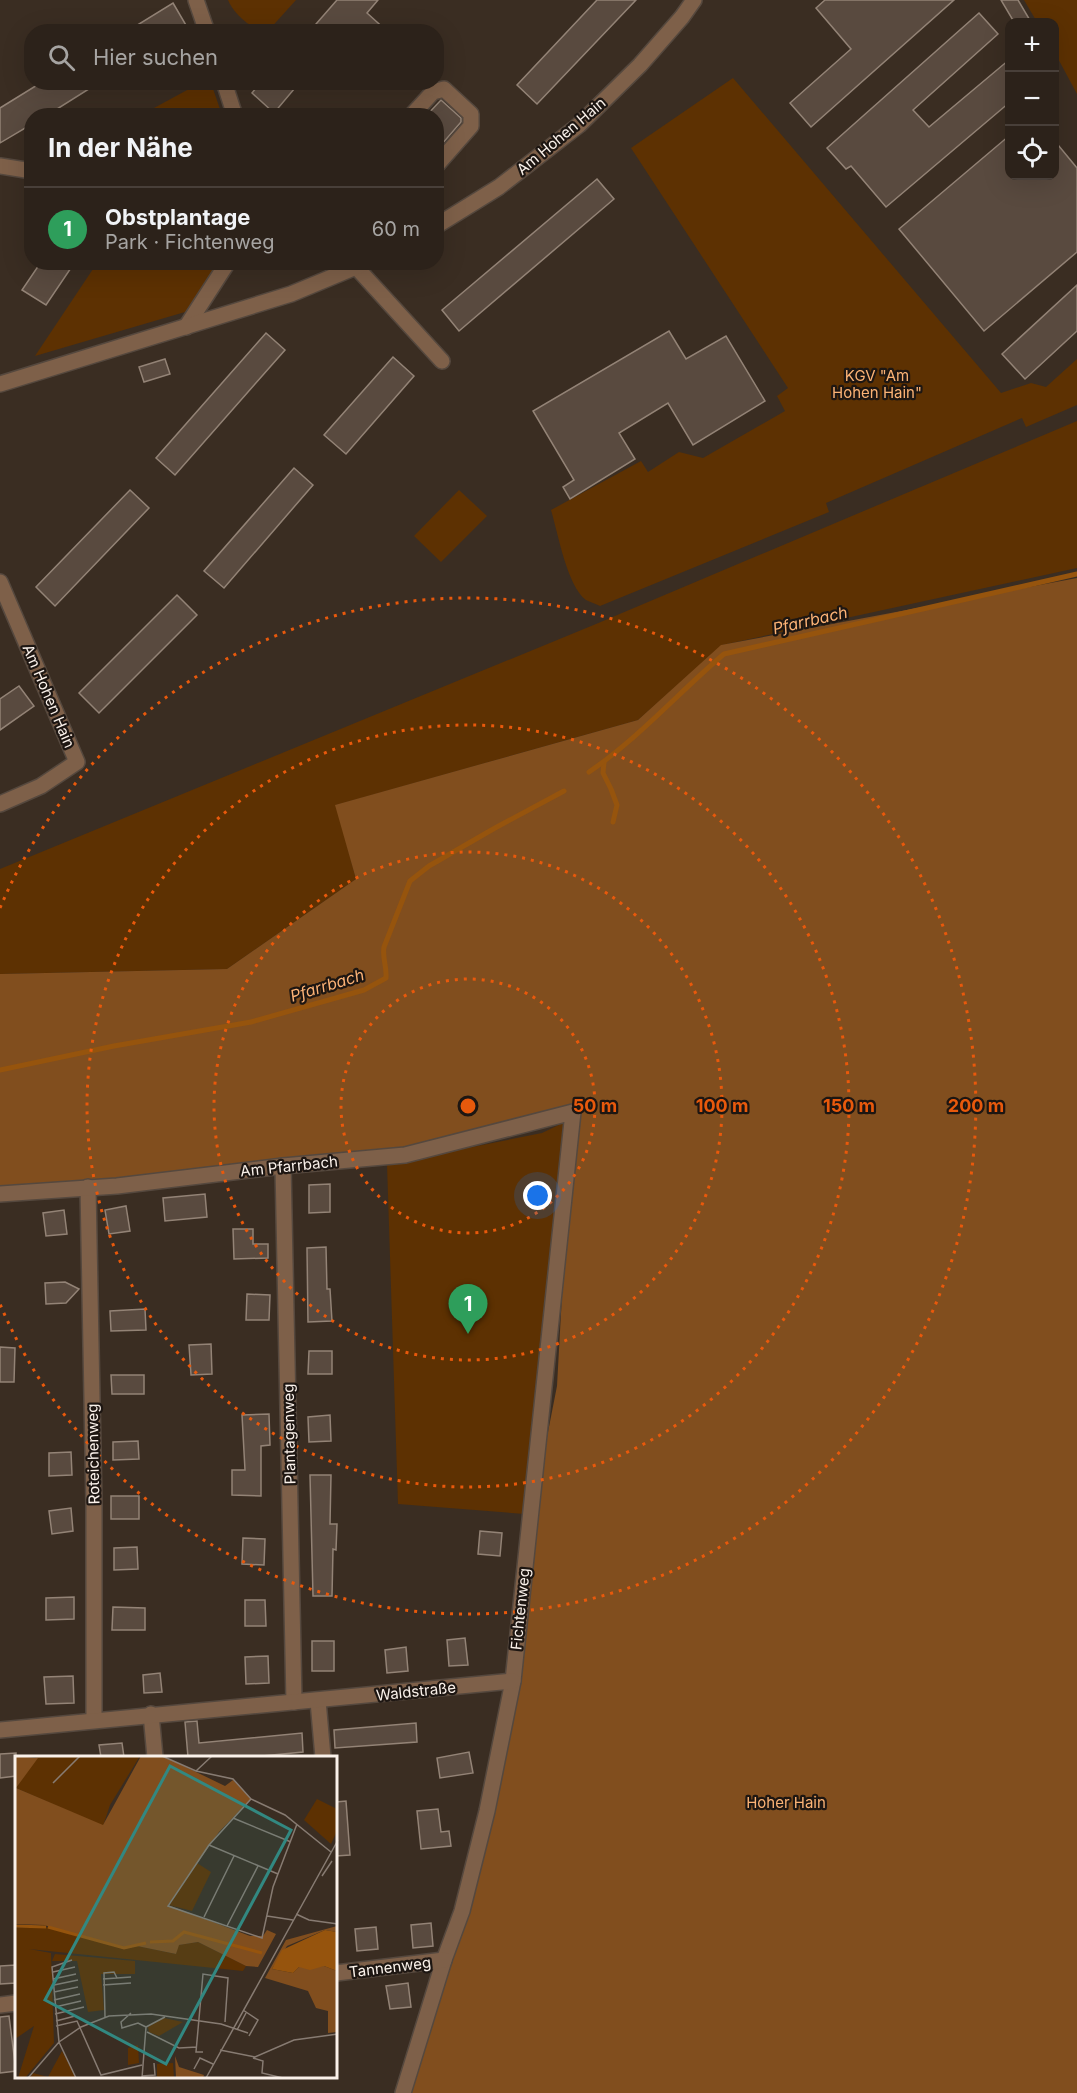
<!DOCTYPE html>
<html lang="de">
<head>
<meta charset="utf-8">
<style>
  body { margin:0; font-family:Inter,sans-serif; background:#382f27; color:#f1f3f6 }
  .controls { position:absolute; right:18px; top:18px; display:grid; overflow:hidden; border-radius:12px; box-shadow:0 6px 24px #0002 }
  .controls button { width:54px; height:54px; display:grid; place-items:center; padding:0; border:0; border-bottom:2px solid #483f39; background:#2c221a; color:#f1f3f6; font:30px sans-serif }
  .you { position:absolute; left:538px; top:1196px; width:21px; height:21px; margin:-15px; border:4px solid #fff; border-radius:50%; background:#1a73e8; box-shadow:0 0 0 9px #1a73e833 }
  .badge { display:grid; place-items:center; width:39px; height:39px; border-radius:50%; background:#8c9099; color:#fff; font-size:20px; font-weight:700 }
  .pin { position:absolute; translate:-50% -50px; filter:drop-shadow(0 2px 3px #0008) }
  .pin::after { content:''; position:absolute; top:32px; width:21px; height:18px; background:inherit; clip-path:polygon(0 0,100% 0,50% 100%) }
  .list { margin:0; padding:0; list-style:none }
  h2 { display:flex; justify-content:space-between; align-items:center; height:78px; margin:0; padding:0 24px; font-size:26px }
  h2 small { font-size:20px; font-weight:400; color:#a6a4a2 }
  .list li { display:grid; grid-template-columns:39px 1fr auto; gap:18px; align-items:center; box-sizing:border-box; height:84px; padding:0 24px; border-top:2px solid #483f39 }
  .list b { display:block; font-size:22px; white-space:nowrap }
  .list p { margin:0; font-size:20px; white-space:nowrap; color:#a6a4a2 }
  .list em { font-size:20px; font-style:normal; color:#a6a4a2 }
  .icon { flex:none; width:33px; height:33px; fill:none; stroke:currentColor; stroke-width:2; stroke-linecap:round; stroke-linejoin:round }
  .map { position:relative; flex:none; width:1077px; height:2093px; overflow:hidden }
  .search { position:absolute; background:#2c221a; box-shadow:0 6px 24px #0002; left:24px; top:24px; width:420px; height:66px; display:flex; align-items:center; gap:15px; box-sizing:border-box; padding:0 21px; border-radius:24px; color:#a6a4a2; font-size:22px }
  .panel { position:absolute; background:#2c221a; box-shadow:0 6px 24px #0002; left:24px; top:108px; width:420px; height:162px; border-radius:24px }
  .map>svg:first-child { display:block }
</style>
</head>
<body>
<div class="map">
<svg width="1077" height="2093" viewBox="0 0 1077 2093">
  <rect width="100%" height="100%" fill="#3a2d22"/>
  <g fill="#5d3102">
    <path d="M228,0H296L268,31C253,32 233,13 228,0Z"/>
    <path d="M1024,0H1077V94L1055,53L1054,22H1037Z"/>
    <path d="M733,78L1001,393L1031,383L1046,387L1077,359V405L1026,427L1022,418L826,503L829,512L600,606C596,604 590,602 586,600C567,586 558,533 551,510L641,461L648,472L679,452L703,458L785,411L777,396L788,388L631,148Z"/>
    <path d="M202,82L211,83L222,115H141Z"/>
    <path d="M97,263H220L185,312L35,356Z"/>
    <path d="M1077,421V568L722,645L638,720L336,805L356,879L227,969L0,974V869L596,624Z"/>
    <path d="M459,490L487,516L441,562L414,536Z"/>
    <path d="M567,1121L525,1514L398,1504L387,1164L542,1133Z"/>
  </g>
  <path fill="#814e1e" d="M1077,578V2093H408L487,1811L531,1519L557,1386L572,1113L405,1155L0,1194V974L227,969L356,879L335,805L638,720L721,645Z"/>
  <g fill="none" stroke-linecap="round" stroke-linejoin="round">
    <g stroke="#96540d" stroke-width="5">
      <path d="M604,762L603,773L611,789L617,805L613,822"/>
      <path d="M589,772C639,738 679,692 724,654L1077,574"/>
      <path d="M0,1070L114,1046L251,1022L364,990L386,978C387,966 382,958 384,947L410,881L429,866L495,828L564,791"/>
    </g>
  </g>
  <g fill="#594a3f" stroke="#938376" stroke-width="1.5">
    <path d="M337,0H378L367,13L388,32H309Z"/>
    <path d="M597,0H636L537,104L517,85Z"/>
    <path d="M825,0H954L811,127L790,103L851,49L816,8Z"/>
    <path d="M1001,0H1018L1031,22H1014Z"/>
    <path d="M173,3L190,32H126Z"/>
    <path d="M979,13L998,34L913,110L929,127L1010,59V102L886,207L851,166L846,169L827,148Z"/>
    <path d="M42,82H100L46,116H32V124L0,143V108Z"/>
    <path d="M261,82H300L274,113L252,93Z"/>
    <path d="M441,100L461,118V122L436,151V116H426Z"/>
    <path d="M1010,135V176H1054V140L1077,168V252L984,331L899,229Z"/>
    <path d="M597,179L614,199L459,331L442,310Z"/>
    <path d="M41,262H75L46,305L22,290Z"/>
    <path d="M1077,285V331L1025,379L1002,354Z"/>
    <path d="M669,331L686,359L726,336L765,401L693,445L668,403L619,433L635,459L570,499L563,487L574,480L533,411Z"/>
    <path d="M266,333L285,350L175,475L156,458Z"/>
    <path d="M393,357L414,376L346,454L324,435Z"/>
    <path d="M165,359L170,374L144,382L139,367Z"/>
    <path d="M294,468L313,485L224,588L204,571Z"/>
    <path d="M130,490L149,508L55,606L36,587Z"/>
    <path d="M177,595L197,615L99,713L79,693Z"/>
    <path d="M19,686L34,706L0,730V699Z"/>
    <path d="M330,1184V1212L309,1213V1185Z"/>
    <path d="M205,1194L207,1217L165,1221L163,1198Z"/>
    <path d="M126,1206L130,1231L109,1234L105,1210Z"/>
    <path d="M64,1210L67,1234L46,1236L43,1213Z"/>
    <path d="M233,1229H253V1244H268V1258L234,1259Z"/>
    <path d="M326,1247L327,1289H330L332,1321L308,1322L307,1248Z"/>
    <path d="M65,1282L79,1289L66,1303L46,1304L45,1283Z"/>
    <path d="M247,1294L270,1295L269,1320H246Z"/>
    <path d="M145,1309L146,1330L111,1331L110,1311Z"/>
    <path d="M211,1344L212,1374L191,1375L189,1345Z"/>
    <path d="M0,1347L15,1348L14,1382H0Z"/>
    <path d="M309,1351H332V1374H308Z"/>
    <path d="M111,1375H144V1394H112Z"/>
    <path d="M269,1414L270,1445L261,1446V1496L232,1495V1470H245L242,1415Z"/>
    <path d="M330,1415L331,1441L309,1442L308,1417Z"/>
    <path d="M138,1441L139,1459L113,1460V1442Z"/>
    <path d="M71,1452L72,1475L49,1476V1453Z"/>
    <path d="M310,1475H331L330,1524H337L336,1550L333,1549L332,1596H313Z"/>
    <rect x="111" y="1496" width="28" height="23"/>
    <path d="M71,1508L73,1531L52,1534L49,1511Z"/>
    <path d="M480,1531L502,1533L500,1556L478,1554Z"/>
    <path d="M243,1538L265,1539L264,1565L242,1564Z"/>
    <path d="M137,1547L138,1569L114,1570V1548Z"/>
    <path d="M74,1597V1619L46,1620V1598Z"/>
    <path d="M245,1600H265L266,1626H245Z"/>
    <path d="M113,1607L145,1608V1630H112Z"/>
    <path d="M465,1638L468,1665L449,1666L447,1640Z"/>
    <rect x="312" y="1641" width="22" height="30"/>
    <path d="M406,1647L408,1671L387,1673L385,1650Z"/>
    <path d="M268,1656L269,1683L246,1684L245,1657Z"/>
    <path d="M160,1673L162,1692L144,1693L143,1675Z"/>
    <path d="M73,1676L74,1703L46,1704L44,1677Z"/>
    <path d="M197,1721L199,1743L302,1733L303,1752L251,1757H188L185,1722Z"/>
    <path d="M416,1723L417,1742L335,1748L334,1730Z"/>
    <path d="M122,1743L124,1757H101L99,1745Z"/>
    <path d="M469,1752L473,1773L440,1778L437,1758Z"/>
    <path d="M16,1753V1776L0,1778V1754Z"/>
    <path d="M346,1801L350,1855L336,1856V1802Z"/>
    <path d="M438,1809L441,1832L449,1831L451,1846L421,1849L417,1811Z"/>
    <path d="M431,1923L433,1946L413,1948L411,1925Z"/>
    <path d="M376,1927L378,1949L357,1951L355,1929Z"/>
    <path d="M16,1965V1983L0,1984V1966Z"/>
    <path d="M408,1983L411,2007L390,2009L386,1986Z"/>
    <path d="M9,2016L16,2071L0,2073V2017Z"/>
  </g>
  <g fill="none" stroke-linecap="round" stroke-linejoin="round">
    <defs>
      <g id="minor">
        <path d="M196,0L207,32"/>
        <path d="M224,82L235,116"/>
        <path d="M411,116L433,92L444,89L471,114V126L436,166"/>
        <path d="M0,166L32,171"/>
        <path d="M436,226L499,187L579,125L640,65L682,17L694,0"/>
        <path d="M357,268L442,361"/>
        <path d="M186,327L228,262"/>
        <path d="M0,384L291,294L368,262"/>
        <path d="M0,582L77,762L41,786L0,804"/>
        <path d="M283,1166L294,1702"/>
        <path d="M88,1187L94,1505V1720"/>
        <path d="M0,1194L117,1186L283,1166L405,1155L573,1112L513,1681L487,1811L462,1911L444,1960L403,2093"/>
        <path d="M318,1701L323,1757"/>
        <path d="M151,1714L155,1757"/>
        <path d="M0,1730L513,1681"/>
        <path d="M336,1973L444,1960"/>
        <path d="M0,2005L16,2003"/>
      </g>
    </defs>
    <use href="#minor" stroke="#55483e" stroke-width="18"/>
    <use href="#minor" stroke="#7e6049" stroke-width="15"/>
  </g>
  <g fill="none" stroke="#e8590c" stroke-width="3" stroke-dasharray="3 6">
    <circle cx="468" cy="1106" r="127"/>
    <circle cx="468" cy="1106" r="254"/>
    <circle cx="468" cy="1106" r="381"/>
    <path d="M0 908A508 508 0 1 1 0 1304"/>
  </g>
  <g text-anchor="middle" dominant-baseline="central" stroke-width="4.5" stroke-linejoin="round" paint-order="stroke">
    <g font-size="15" fill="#faf1ea" stroke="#1d1612">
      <text transform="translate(561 136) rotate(-40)">Am Hohen Hain</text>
      <text transform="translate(49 696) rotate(67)">Am Hohen Hain</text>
      <text transform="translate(289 1166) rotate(-6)">Am Pfarrbach</text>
      <text transform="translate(289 1434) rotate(-91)">Plantagenweg</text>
      <text transform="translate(93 1454) rotate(-91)">Roteichenweg</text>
      <text transform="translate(520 1609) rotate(-84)">Fichtenweg</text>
      <text transform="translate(416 1691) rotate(-6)">Waldstraße</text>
      <text transform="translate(390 1967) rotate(-7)">Tannenweg</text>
    </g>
    <g font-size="15" fill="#fcb375" stroke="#1d1612">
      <text x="877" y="375">KGV "Am<tspan x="877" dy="17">Hohen Hain"</tspan></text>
      <text x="786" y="1802">Hoher Hain</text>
    </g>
    <g font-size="16" font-style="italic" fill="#fdb376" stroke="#1d1612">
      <text transform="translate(810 620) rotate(-13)">Pfarrbach</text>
      <text transform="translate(327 985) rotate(-17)">Pfarrbach</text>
    </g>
  </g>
  <g transform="translate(15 1756)">
    <rect width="322" height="322" fill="#3a2d22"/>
    <path d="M22,0H125L95,49L88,70L1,32ZM302,43L322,53V75L316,88L289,64ZM182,107L196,116L177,155L154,149ZM32,171L109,193L122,190L161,198L163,189L183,186L231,210L228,215L14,193L36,197L39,287L10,322H3L19,270L0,283V172ZM40,198L120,205V218H86L89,254L73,256L62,205H37ZM149,262L168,266L144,280L134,276L133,271ZM123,289L124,307L113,309V292ZM47,295L61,322H15L18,317L33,321ZM158,307L159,322H142V308Z" fill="#5d3102"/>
    <path d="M0,0L23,2L1,32L88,69L126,0H148L210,30L218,24L236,43L204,76L153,149L235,180H248L252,174L261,178L243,211L231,210L183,186L164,189L161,198L122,190L109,193L29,169L0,168ZM322,170V176L310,174L272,190L257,213L278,217L284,211L309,210L322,215V276L313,277V255L301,252L293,235L250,222L271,184ZM160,300L164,311L189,319L188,322H161Z" fill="#814e1e"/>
    <path d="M310,174L322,176V215L309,210L295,214L284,211L278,217L257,213L267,194Z" fill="#96540d"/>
    <path fill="none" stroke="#96540d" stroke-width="3" d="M0,170L31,171M33,171L109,192L131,187M135,186L158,185L169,176L247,197"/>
    <path fill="none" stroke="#877b72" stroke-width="1.5" d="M147,0L181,15L218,23L236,43L270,59L316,96M181,15L197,0M38,27L65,0M236,43L194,89L153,150L247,182L258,131L282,68M218,62L276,86M194,89L263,118M307,120L317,105M281,158L294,164L323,168M252,160L278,164M189,161L219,100M212,170L243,110M57,204L37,211L44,286L61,322M38,216L60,211M38,223L61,218M88,223L116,221M39,229L63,224M88,229L116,227M39,236L63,231M39,244L65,238M40,251L66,245M228,254L243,264L234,280M116,257L106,266L107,272L123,267L131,271M40,258L69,251M90,261L89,217L99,216L102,222M41,265L60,260M41,270L62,265L86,319L127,309M131,271L150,261M222,274L231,257M132,276L164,292L182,291M205,294L240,301L279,284L323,278M188,296H181L188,218L213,222L210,266M238,302L248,305L247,317L268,322M179,313L185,302L198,308M127,320L140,319L139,307M13,322L44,286L66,271L94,260L136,258L206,268L233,277M127,322L131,271M191,322L323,84"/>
    <path fill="#328881" fill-opacity="0.15" stroke="#328881" stroke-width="3" d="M155,10L276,74L151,308L30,244Z"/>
    <rect width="322" height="322" fill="none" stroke="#faf1ea" stroke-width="3"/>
  </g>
  <circle cx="468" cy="1106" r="9" fill="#e8590c" stroke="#1d1612" stroke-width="3"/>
  <g font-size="18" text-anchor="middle" font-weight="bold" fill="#e8590c" stroke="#1d1612" stroke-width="4.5" stroke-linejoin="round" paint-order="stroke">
    <text x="595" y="1112">50 m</text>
    <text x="722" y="1112">100 m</text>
    <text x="849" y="1112">150 m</text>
    <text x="976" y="1112">200 m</text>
  </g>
</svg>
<div class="controls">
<button>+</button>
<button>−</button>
<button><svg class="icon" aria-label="locate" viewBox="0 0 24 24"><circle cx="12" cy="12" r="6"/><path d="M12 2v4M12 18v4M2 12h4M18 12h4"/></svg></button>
</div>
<div class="you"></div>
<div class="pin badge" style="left:468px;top:1334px;background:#2e9e5b">1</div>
<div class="search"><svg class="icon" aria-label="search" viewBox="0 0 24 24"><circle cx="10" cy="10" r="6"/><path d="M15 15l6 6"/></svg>Hier suchen</div>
<section class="panel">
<h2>In der Nähe<small></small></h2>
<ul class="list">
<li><span class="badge" style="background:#2e9e5b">1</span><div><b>Obstplantage</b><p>Park · Fichtenweg</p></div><em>60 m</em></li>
</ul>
</section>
</div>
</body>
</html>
